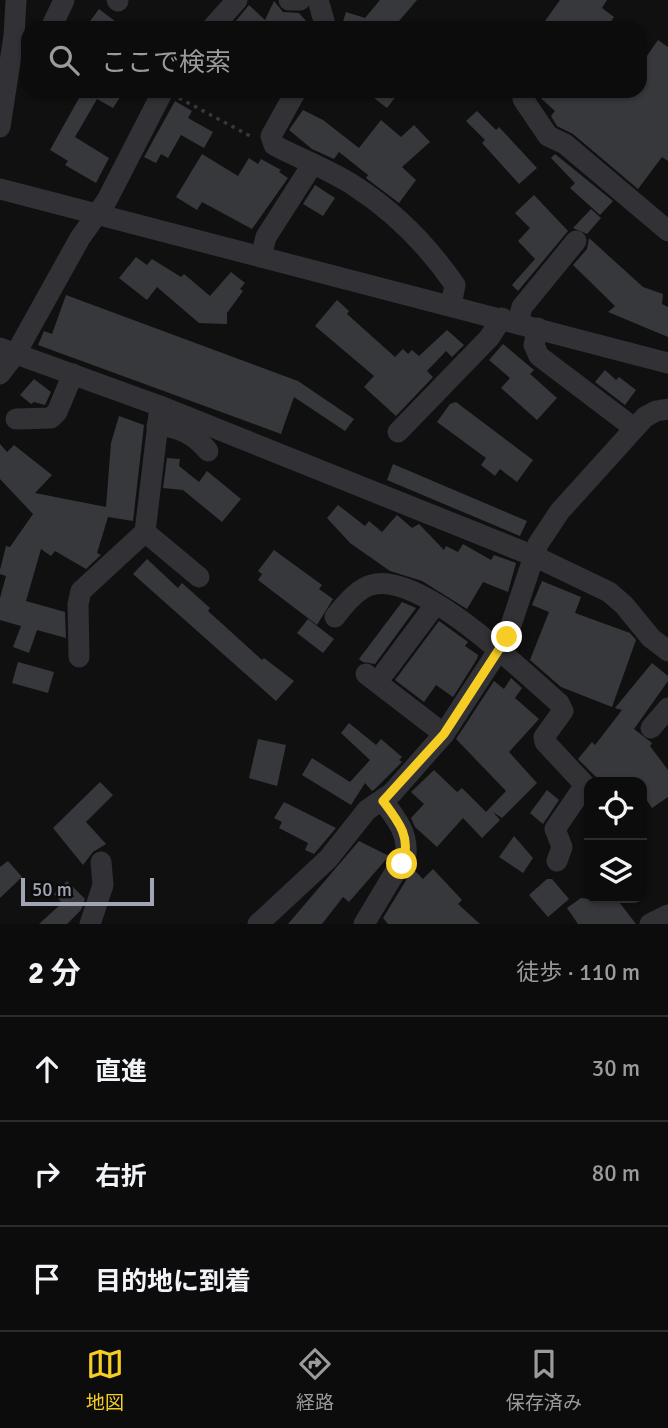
<!DOCTYPE html>
<html lang="ja">
<head>
<meta charset="utf-8">
<style>
  body { margin:0; font-family:Signika,"Noto Sans JP",sans-serif; background:#1a1a1b; color:#f1f3f6 }
  .controls { position:absolute; right:21px; bottom:21px; display:grid; overflow:hidden; border-radius:14px; box-shadow:0 2px 5px #0004 }
  .controls button { width:63px; height:63px; display:grid; place-items:center; padding:0; border:0; border-bottom:2px solid #2c2c2e; background:#0c0c0d; color:#f1f3f6; font:35px sans-serif }
  .scale { position:absolute; left:21px; bottom:18px; width:133px; box-sizing:border-box; padding-left:7px; border:4px solid #a1a4b3; border-top:0; font-size:19px; line-height:24px; white-space:nowrap; color:#a1a4b3; -webkit-text-stroke:5px #0b0b0c; paint-order:stroke }
  .stop { position:absolute; width:21px; height:21px; margin:-16px; border:5px solid #f5cd24; border-radius:50%; background:#fff }
  .stop.end { background:#f5cd24; border-color:#fff; box-shadow:0 2px 7px #0008 }
  .list { margin:0; padding:0; list-style:none }
  h2 { display:flex; justify-content:space-between; align-items:center; height:91px; margin:0; padding:0 28px; font-size:30px }
  h2 small { font-size:23px; font-weight:400; color:#9a9b9d }
  .list li { display:grid; grid-template-columns:46px 1fr auto; gap:21px; align-items:center; box-sizing:border-box; height:105px; padding:0 28px; border-top:2px solid #2c2c2e }
  .list b { display:block; font-size:26px; white-space:nowrap }
  .list em { font-size:23px; font-style:normal; color:#9a9b9d }
  .icon { flex:none; width:38px; height:38px; fill:none; stroke:currentColor; stroke-width:2; stroke-linecap:round; stroke-linejoin:round }
  .map { position:relative; flex:none; width:668px; height:924px; overflow:hidden }
  .search { position:absolute; background:#0c0c0d; box-shadow:0 2px 5px #0004; left:21px; right:21px; top:21px; height:77px; display:flex; align-items:center; gap:18px; box-sizing:border-box; padding:0 24px; border-radius:21px; color:#9a9b9d; font-size:26px }
  .sheet { height:406px; background:#0c0c0d }
  nav { display:flex; justify-content:space-around; align-items:center; box-sizing:border-box; height:98px; border-top:2px solid #2c2c2e; background:#0c0c0d; font-size:19px; color:#9a9b9d }
  nav a { display:grid; justify-items:center; gap:4px }
  nav .on { color:#f5cd24 }
  .map>svg:first-child { display:block }
</style>
</head>
<body>
<div class="map">
<svg width="668" height="924" viewBox="0 0 668 924">
  <rect width="100%" height="100%" fill="#101011"/>
  <g fill="#37383c">
    <path d="M380,0H417L393,28H341L346,12L365,18Z"/>
    <path d="M560,0H607L602,8L614,17L606,28H540Z"/>
    <path d="M274,1L283,12L299,13L312,28H230L249,5L265,20Z"/>
    <path d="M99,9L124,28H85Z"/>
    <path d="M658,40L668,47V161L662,157L638,189L573,134L557,126L551,116L555,111L533,91H640V66Z"/>
    <path d="M83,91H124L113,108L97,99L75,137L109,158L96,183L65,165L68,161L50,150Z"/>
    <path d="M365,91H400L387,108Z"/>
    <path d="M175,101L192,111L188,118L213,132L204,148L181,135L168,158L161,154L156,163L144,157Z"/>
    <path d="M303,110L323,120L359,148L381,120L401,137L414,125L430,142L402,167L416,180L399,203L366,178L368,175L339,152L334,159L312,149L289,130Z"/>
    <path d="M477,111L496,130L499,127L537,168L519,184L482,143L485,140L466,121Z"/>
    <path d="M202,154L238,176L249,158L258,164L261,159L281,170L279,172L288,178L252,229L202,202L197,210L176,197Z"/>
    <path d="M555,154L613,201L600,215L570,188L575,183L551,158Z"/>
    <path d="M315,185L335,198L323,216L303,204Z"/>
    <path d="M534,195L568,231L518,291L512,285L535,259L518,241L530,228L515,213Z"/>
    <path d="M591,209L601,218L587,234L573,228Z"/>
    <path d="M589,238L643,287L663,294L662,304L668,307V337L608,312L615,306L573,265L587,249Z"/>
    <path d="M136,257L147,265L152,259L181,277L184,274L210,296L231,272L245,283L240,289L243,291L227,313V324L199,323L157,287L147,300L119,278Z"/>
    <path d="M66,295L298,381L354,419L345,431L294,397L281,434L38,345L44,331L52,334Z"/>
    <path d="M337,300L349,311L347,314L395,357L403,349L408,354L412,350L419,356L447,330L464,345L452,357L446,351L427,371L433,377L396,416L364,387L374,376L315,326Z"/>
    <path d="M503,344L534,370L530,374L557,398L537,420L501,388L510,378L489,360Z"/>
    <path d="M605,370L616,380L619,377L636,390L625,405L595,382Z"/>
    <path d="M34,379L51,392L45,405L34,402L31,404L20,395Z"/>
    <path d="M456,402L533,460L517,482L500,469L495,476L481,465L486,458L437,422L450,404Z"/>
    <path d="M119,416L144,425L133,521L108,517L97,553L101,555L86,569L55,551L51,556L41,549L26,601L65,612L66,638L37,630L29,653L13,647L21,626L0,620V598L6,576L0,574V570L6,546L10,547L33,514L0,479V444L7,452L14,445L52,475L35,493L106,507L111,443Z"/>
    <path d="M167,458L180,459L179,466L199,482L207,471L241,499L222,522L183,490L163,488Z"/>
    <path d="M393,464L527,521L520,536L387,480Z"/>
    <path d="M338,505L365,526L369,521L382,532L397,515L412,528L419,524L444,550L446,546L458,552L463,544L491,560L494,555L516,563L508,592L483,582L467,609L422,581L390,571L350,543L327,518Z"/>
    <path d="M274,550L322,585L319,589L333,599L317,625L258,580L262,574L258,571Z"/>
    <path d="M147,559L178,588L182,583L210,608L208,611L262,660L264,658L294,681L276,701L133,574Z"/>
    <path d="M542,581L581,597L575,613L630,633L636,640L612,707L561,687L530,660L549,612L532,605Z"/>
    <path d="M402,602L416,608L375,664L363,662L359,659Z"/>
    <path d="M308,619L334,639L323,653L297,633Z"/>
    <path d="M439,621L468,642L465,646L478,655L477,659L453,697L436,685L424,702L395,680Z"/>
    <path d="M18,662L54,672L48,693L12,683Z"/>
    <path d="M652,663L668,676V681L634,729L652,743L650,746L668,770V797L652,808L642,793V782H601L578,759L592,742L595,745L622,710L615,708Z"/>
    <path d="M511,678L522,688L515,698L539,719L509,752L537,783L502,818L493,812L500,820L482,838L463,818L437,847L415,827L411,818L424,804L411,792L434,770L457,792L462,788L486,812L506,791L456,739L494,681L504,689Z"/>
    <path d="M349,723L376,745L381,739L402,757L399,760L402,762L375,789L372,791L365,783L351,805L302,775L312,758L350,782L370,760L341,733Z"/>
    <path d="M258,739L286,745L277,786L249,778Z"/>
    <path d="M100,782L113,795L86,822L106,844L93,852L83,865L53,828Z"/>
    <path d="M547,790L559,800L543,824L530,813Z"/>
    <path d="M284,802L336,828L314,854L305,850L308,843L279,828L282,822L274,818Z"/>
    <path d="M514,836L533,858L523,873L499,857Z"/>
    <path d="M359,841L389,856L349,902L343,897L322,924H288Z"/>
    <path d="M8,861L22,877L0,898V867Z"/>
    <path d="M413,869L423,879L433,869L462,900L458,904L480,924H388L383,918Z"/>
    <path d="M547,879H552L569,899L548,917L529,895Z"/>
    <path d="M67,881L85,899L81,910L67,924H39L62,903L54,894Z"/>
    <path d="M581,898L605,901L616,898L636,924H578L567,908Z"/>
  </g>
  <g fill="none" stroke-linecap="round" stroke-linejoin="round">
    <path stroke="#37383d" stroke-width="3.5" stroke-dasharray="3.5 5" stroke-linecap="butt" d="M179,98L252,137"/>
    <g stroke="#313136" stroke-width="21">
      <path d="M117,0L118,1"/>
      <path d="M289,0H300"/>
      <path d="M318,0L326,28"/>
      <path d="M51,28L64,0"/>
      <path d="M212,28L237,0"/>
      <path d="M296,91L271,136L274,145C300,159 331,170 356,187C396,213 428,246 455,285L451,305"/>
      <path d="M523,99L548,136L565,144L668,231"/>
      <path d="M0,127L14,36L16,0"/>
      <path d="M0,189L668,363"/>
      <path d="M261,257L266,237L312,165"/>
      <path d="M518,322L522,307L576,241"/>
      <path d="M538,328L534,345L539,356L634,428"/>
      <path d="M0,348L160,406L534,556L609,592L624,605L651,638L668,651"/>
      <path d="M0,374L16,353L80,238L107,200L163,91"/>
      <path d="M16,419L51,418L57,412L73,374"/>
      <path d="M157,426C177,426 195,435 208,451"/>
      <path d="M398,432L489,338L502,318"/>
      <path d="M145,532L199,577"/>
      <path d="M335,617C344,605 357,589 371,585C420,570 524,673 559,703L563,711L544,737L545,742L585,785L555,829L562,847L557,861"/>
      <path d="M79,657L78,604L81,591L145,532L160,406"/>
      <path d="M385,672L435,605"/>
      <path d="M366,674L444,734"/>
      <path d="M651,728L668,708"/>
      <path d="M90,924L103,885L101,862"/>
      <path d="M258,924L328,859L367,810L392,793L444,734L507,637L538,544L560,511L645,417L656,411L668,409"/>
      <path d="M364,924L406,854C408,832 395,817 383,801"/>
      <path d="M650,924L668,915"/>
    </g>
  </g>
  <g fill="none" stroke-linecap="round" stroke-linejoin="round">
    <path stroke="#f5cd24" stroke-width="9" d="M402,864C412,838 399,822 383,801L444,734L507,637"/>
  </g>
</svg>
<div class="controls">
<button><svg class="icon" aria-label="locate" viewBox="0 0 24 24"><circle cx="12" cy="12" r="6"/><path d="M12 2v4M12 18v4M2 12h4M18 12h4"/></svg></button>
<button><svg class="icon" aria-label="layers" viewBox="0 0 24 24"><path d="M12 4l9 5-9 5-9-5zM3 14l9 5 9-5"/></svg></button>
</div>
<div class="scale">50 m</div>
<div class="stop" style="left:402px;top:864px"></div>
<div class="stop end" style="left:507px;top:637px"></div>
<div class="search"><svg class="icon" aria-label="search" viewBox="0 0 24 24"><circle cx="10" cy="10" r="6"/><path d="M15 15l6 6"/></svg>ここで検索</div>
</div>
<section class="sheet">
<h2>2 分<small>徒歩 · 110 m</small></h2>
<ul class="list">
<li><svg class="icon" aria-label="ahead" viewBox="0 0 24 24"><path d="M12 20V5M6 11l6-6 6 6"/></svg><div><b>直進</b></div><em>30 m</em></li>
<li><svg class="icon" aria-label="right" viewBox="0 0 24 24"><path d="M7 20v-9h11M14 6l5 5-5 5"/></svg><div><b>右折</b></div><em>80 m</em></li>
<li><svg class="icon" aria-label="arrive" viewBox="0 0 24 24"><path d="M6 21V4h12l-3 4 3 4H6"/></svg><div><b>目的地に到着</b></div></li>
</ul>
</section>
<nav>
<a class="on"><svg class="icon" aria-label="map" viewBox="0 0 24 24"><path d="M3 6l6-2 6 2 6-2v14l-6 2-6-2-6 2zM9 4v14M15 6v14"/></svg>地図</a>
<a><svg class="icon" aria-label="directions" viewBox="0 0 24 24"><path d="M12 3l9 9-9 9-9-9zM9 14v-3h6M13 9l2 2-2 2"/></svg>経路</a>
<a><svg class="icon" aria-label="saved" viewBox="0 0 24 24"><path d="M7 4h10v16l-5-4-5 4z"/></svg>保存済み</a>
</nav>
</body>
</html>
